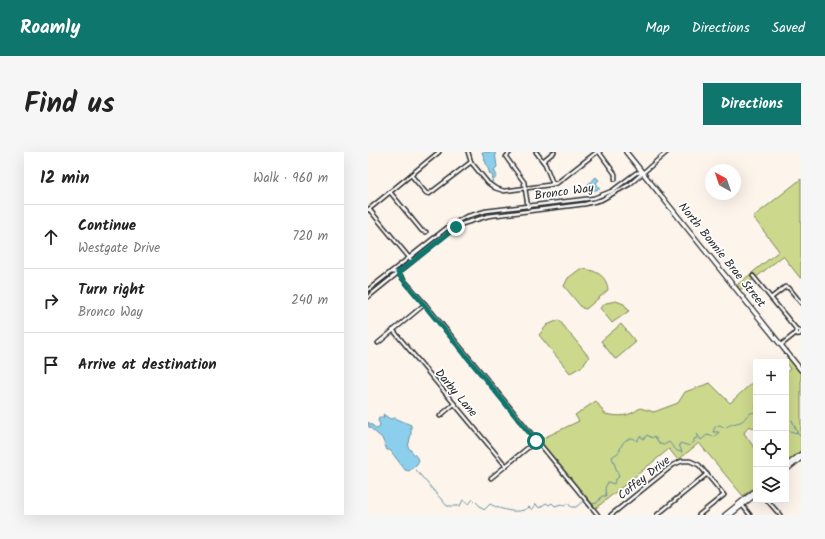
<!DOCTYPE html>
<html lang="en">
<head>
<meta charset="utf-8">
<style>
  body { margin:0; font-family:Kalam,sans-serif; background:#f6f6f6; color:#222 }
  .controls { position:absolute; right:12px; bottom:12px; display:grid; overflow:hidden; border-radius:0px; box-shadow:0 4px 16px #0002 }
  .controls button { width:36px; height:36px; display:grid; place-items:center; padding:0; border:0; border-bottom:1px solid #e0e0e0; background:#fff; color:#222; font:20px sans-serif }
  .compass { position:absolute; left:337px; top:12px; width:36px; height:36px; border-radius:50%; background:#fff; box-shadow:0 4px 16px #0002; rotate:320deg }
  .stop { position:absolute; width:12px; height:12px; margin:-9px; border:3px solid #0f766e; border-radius:50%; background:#fff }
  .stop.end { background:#0f766e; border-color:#fff; box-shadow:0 1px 4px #0008 }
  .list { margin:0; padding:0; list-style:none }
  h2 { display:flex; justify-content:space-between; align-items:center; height:52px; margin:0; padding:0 16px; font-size:17px }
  h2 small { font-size:13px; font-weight:400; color:#767676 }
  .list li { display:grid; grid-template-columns:26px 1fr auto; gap:12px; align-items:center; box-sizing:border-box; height:64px; padding:0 16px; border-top:1px solid #e0e0e0 }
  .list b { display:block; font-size:15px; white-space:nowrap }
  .list p { margin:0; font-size:13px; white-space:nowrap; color:#767676 }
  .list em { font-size:13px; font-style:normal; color:#767676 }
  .icon { flex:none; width:22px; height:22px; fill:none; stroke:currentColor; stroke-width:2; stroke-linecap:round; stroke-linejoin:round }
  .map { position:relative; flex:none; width:433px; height:363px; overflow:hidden; border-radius:0px }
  header { display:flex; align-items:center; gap:24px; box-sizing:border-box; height:56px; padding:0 20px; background:#0f766e; color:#fff }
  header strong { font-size:19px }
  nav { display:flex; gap:22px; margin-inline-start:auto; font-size:14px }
  .intro { display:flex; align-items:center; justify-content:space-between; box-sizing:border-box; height:96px; padding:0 24px }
  h1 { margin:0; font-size:28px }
  .button { padding:10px 18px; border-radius:0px; background:#0f766e; color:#fff; font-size:14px; font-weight:700 }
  main { display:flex; gap:24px; padding:0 24px }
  aside { flex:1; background:#fff; border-radius:0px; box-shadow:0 4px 16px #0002 }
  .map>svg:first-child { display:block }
</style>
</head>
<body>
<header>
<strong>Roamly</strong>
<nav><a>Map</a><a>Directions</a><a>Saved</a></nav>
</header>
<div class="intro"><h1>Find us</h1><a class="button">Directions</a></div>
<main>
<aside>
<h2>12 min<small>Walk · 960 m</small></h2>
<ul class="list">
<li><svg class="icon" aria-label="ahead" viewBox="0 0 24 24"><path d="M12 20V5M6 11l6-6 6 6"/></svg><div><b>Continue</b><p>Westgate Drive</p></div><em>720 m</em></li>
<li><svg class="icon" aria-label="right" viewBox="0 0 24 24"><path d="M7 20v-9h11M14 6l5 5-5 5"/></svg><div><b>Turn right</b><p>Bronco Way</p></div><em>240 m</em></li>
<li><svg class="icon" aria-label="arrive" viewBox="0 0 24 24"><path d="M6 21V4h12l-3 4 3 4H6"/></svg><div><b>Arrive at destination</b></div></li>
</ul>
</aside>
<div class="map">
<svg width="433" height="363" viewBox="0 0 433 363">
  <rect width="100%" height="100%" fill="#fdf5ec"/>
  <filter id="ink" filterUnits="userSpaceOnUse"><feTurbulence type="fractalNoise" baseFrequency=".025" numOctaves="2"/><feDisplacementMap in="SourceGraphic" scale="8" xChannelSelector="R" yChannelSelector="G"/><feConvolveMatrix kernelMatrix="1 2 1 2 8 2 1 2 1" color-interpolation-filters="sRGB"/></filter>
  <g filter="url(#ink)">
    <g fill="#ccd88b" stroke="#7c825b">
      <path d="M433,27V127L415,104L372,138L369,133L411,99L385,65Z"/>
      <path d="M212,117C226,117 239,123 240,138L218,157L214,156L196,134L200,126Z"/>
      <path d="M248,149L256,152L261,159L244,171L232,156L238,151Z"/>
      <path d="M191,168L221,205L215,214L202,221L171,183L179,173Z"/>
      <path d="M253,172L268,190L248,207L246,206L233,189Z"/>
      <path d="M420,206L433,222V299L418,311V221L422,217L417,209Z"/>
      <path d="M388,227V277L381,274L376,281L385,294H388V334L375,344L331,291L310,308L301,297L228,356L169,289L211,269L207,263L228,249L237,262C252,265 260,265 272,256L286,260L310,251L317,240L342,231L362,251Z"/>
    </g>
    <g fill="#8ccfed" stroke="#658d9f">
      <path d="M114,0H127L129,15L126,18L129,24L124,30L125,24L122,22Z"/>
      <path d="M228,25L231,28L228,31L232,37L218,40L215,37Z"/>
      <path d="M15,262L22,267L27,266L43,273V282L40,295L51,308L49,312L41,319L37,318L22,298H19L14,286L0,274V270L9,277L11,276L12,272L10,269L11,265H16Z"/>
    </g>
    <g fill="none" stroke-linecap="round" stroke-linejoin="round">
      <g stroke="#658d9f" stroke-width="1">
        <path d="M424,268L430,282L433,285"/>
        <path d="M418,278L429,281"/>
        <path d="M48,318L79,354H92L95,348L101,352L105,347L116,358L122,352C133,358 152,363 161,355L164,358L168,352L171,356L178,351L181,353L184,351L187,354L193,352L196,354L200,351L203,355H208L215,349L220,356L222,355"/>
        <path d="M223,352L229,351L234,344H238L237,336L240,330L246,332L247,328L251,325L244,305L251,300C254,292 255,287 265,286L269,289L272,284L276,287L279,283L284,286L286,284L292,292L296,293L301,290L309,299L314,300L311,293L312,291L322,294L326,290V287L329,286V282L333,288L339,283L347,285L351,280H345L347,275L352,273L357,276C362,272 366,272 372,270C379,268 376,261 388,260"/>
      </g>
      <defs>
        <g id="street">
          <path d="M100,0L103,10L120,31L127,36L136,39L181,33L189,31L229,0"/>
          <path d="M142,0L138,5L156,30L160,55"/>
          <path d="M168,0L177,12L185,32"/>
          <path d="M231,0L247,22V27"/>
          <path d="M175,9L186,0"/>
          <path d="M43,23L58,41L61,42L103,10"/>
          <path d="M22,40L54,79L58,80"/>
          <path d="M1,57L44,109"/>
          <path d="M0,58L71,0"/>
          <path d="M23,120L30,121L57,152L230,363"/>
          <path d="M385,124L403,146"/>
          <path d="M0,138L80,75L97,65L118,59L226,46L244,39L268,21L274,20"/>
          <path d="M0,145L78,82L94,72L120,64L217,52L233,48L262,32L299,0"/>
          <circle cx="430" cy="180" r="2.5"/>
          <path d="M25,178L138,314"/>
          <path d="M429,178L403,146L417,135L421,136L433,151"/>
          <path d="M10,191L57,152"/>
          <path d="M413,193L428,181"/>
          <path d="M72,264L86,252"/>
          <path d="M123,326L168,289"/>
          <path d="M399,348L412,363"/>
          <path d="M374,353L382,363"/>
          <path d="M243,363L305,313L314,309H322L331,313L356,343L331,363"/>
          <path d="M289,363L339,322"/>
        </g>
        <g id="secondary">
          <path d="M258,0L433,218"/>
          <path d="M418,314L433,302"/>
          <path d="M418,318L433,306"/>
          <path d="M357,363L388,338"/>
          <path d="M362,363L388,342"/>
        </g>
      </defs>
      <use href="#street" stroke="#2b2b2b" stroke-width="5.5"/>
      <use href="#secondary" stroke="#2b2b2b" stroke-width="6"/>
      <use href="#street" stroke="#fff" stroke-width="2.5"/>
      <use href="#secondary" stroke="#fff" stroke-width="3.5"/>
    </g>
  </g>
  <g fill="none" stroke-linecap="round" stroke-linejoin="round" filter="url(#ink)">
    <path stroke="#0f766e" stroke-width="5" d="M88,75L30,121L168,289"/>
  </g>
  <g text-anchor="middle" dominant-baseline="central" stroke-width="3.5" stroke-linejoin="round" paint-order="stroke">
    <g font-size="12" fill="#2b2b2b" stroke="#fff">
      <text transform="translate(196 40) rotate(-8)">Bronco Way</text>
      <text transform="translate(354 103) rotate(51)">North Bonnie Brae Street</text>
      <text transform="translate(88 241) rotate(50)">Darby Lane</text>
      <text transform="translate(276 326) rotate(-38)">Coffey Drive</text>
    </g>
  </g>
</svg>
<div class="controls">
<button>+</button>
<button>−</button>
<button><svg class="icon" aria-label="locate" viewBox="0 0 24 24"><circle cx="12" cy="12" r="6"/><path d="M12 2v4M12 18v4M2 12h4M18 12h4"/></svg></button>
<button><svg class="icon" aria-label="layers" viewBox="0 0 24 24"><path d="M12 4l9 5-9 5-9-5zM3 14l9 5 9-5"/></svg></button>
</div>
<svg class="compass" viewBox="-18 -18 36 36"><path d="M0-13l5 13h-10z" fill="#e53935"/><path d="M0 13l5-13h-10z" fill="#767676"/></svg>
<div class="stop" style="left:168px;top:289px"></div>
<div class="stop end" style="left:88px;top:75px"></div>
</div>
</main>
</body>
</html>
